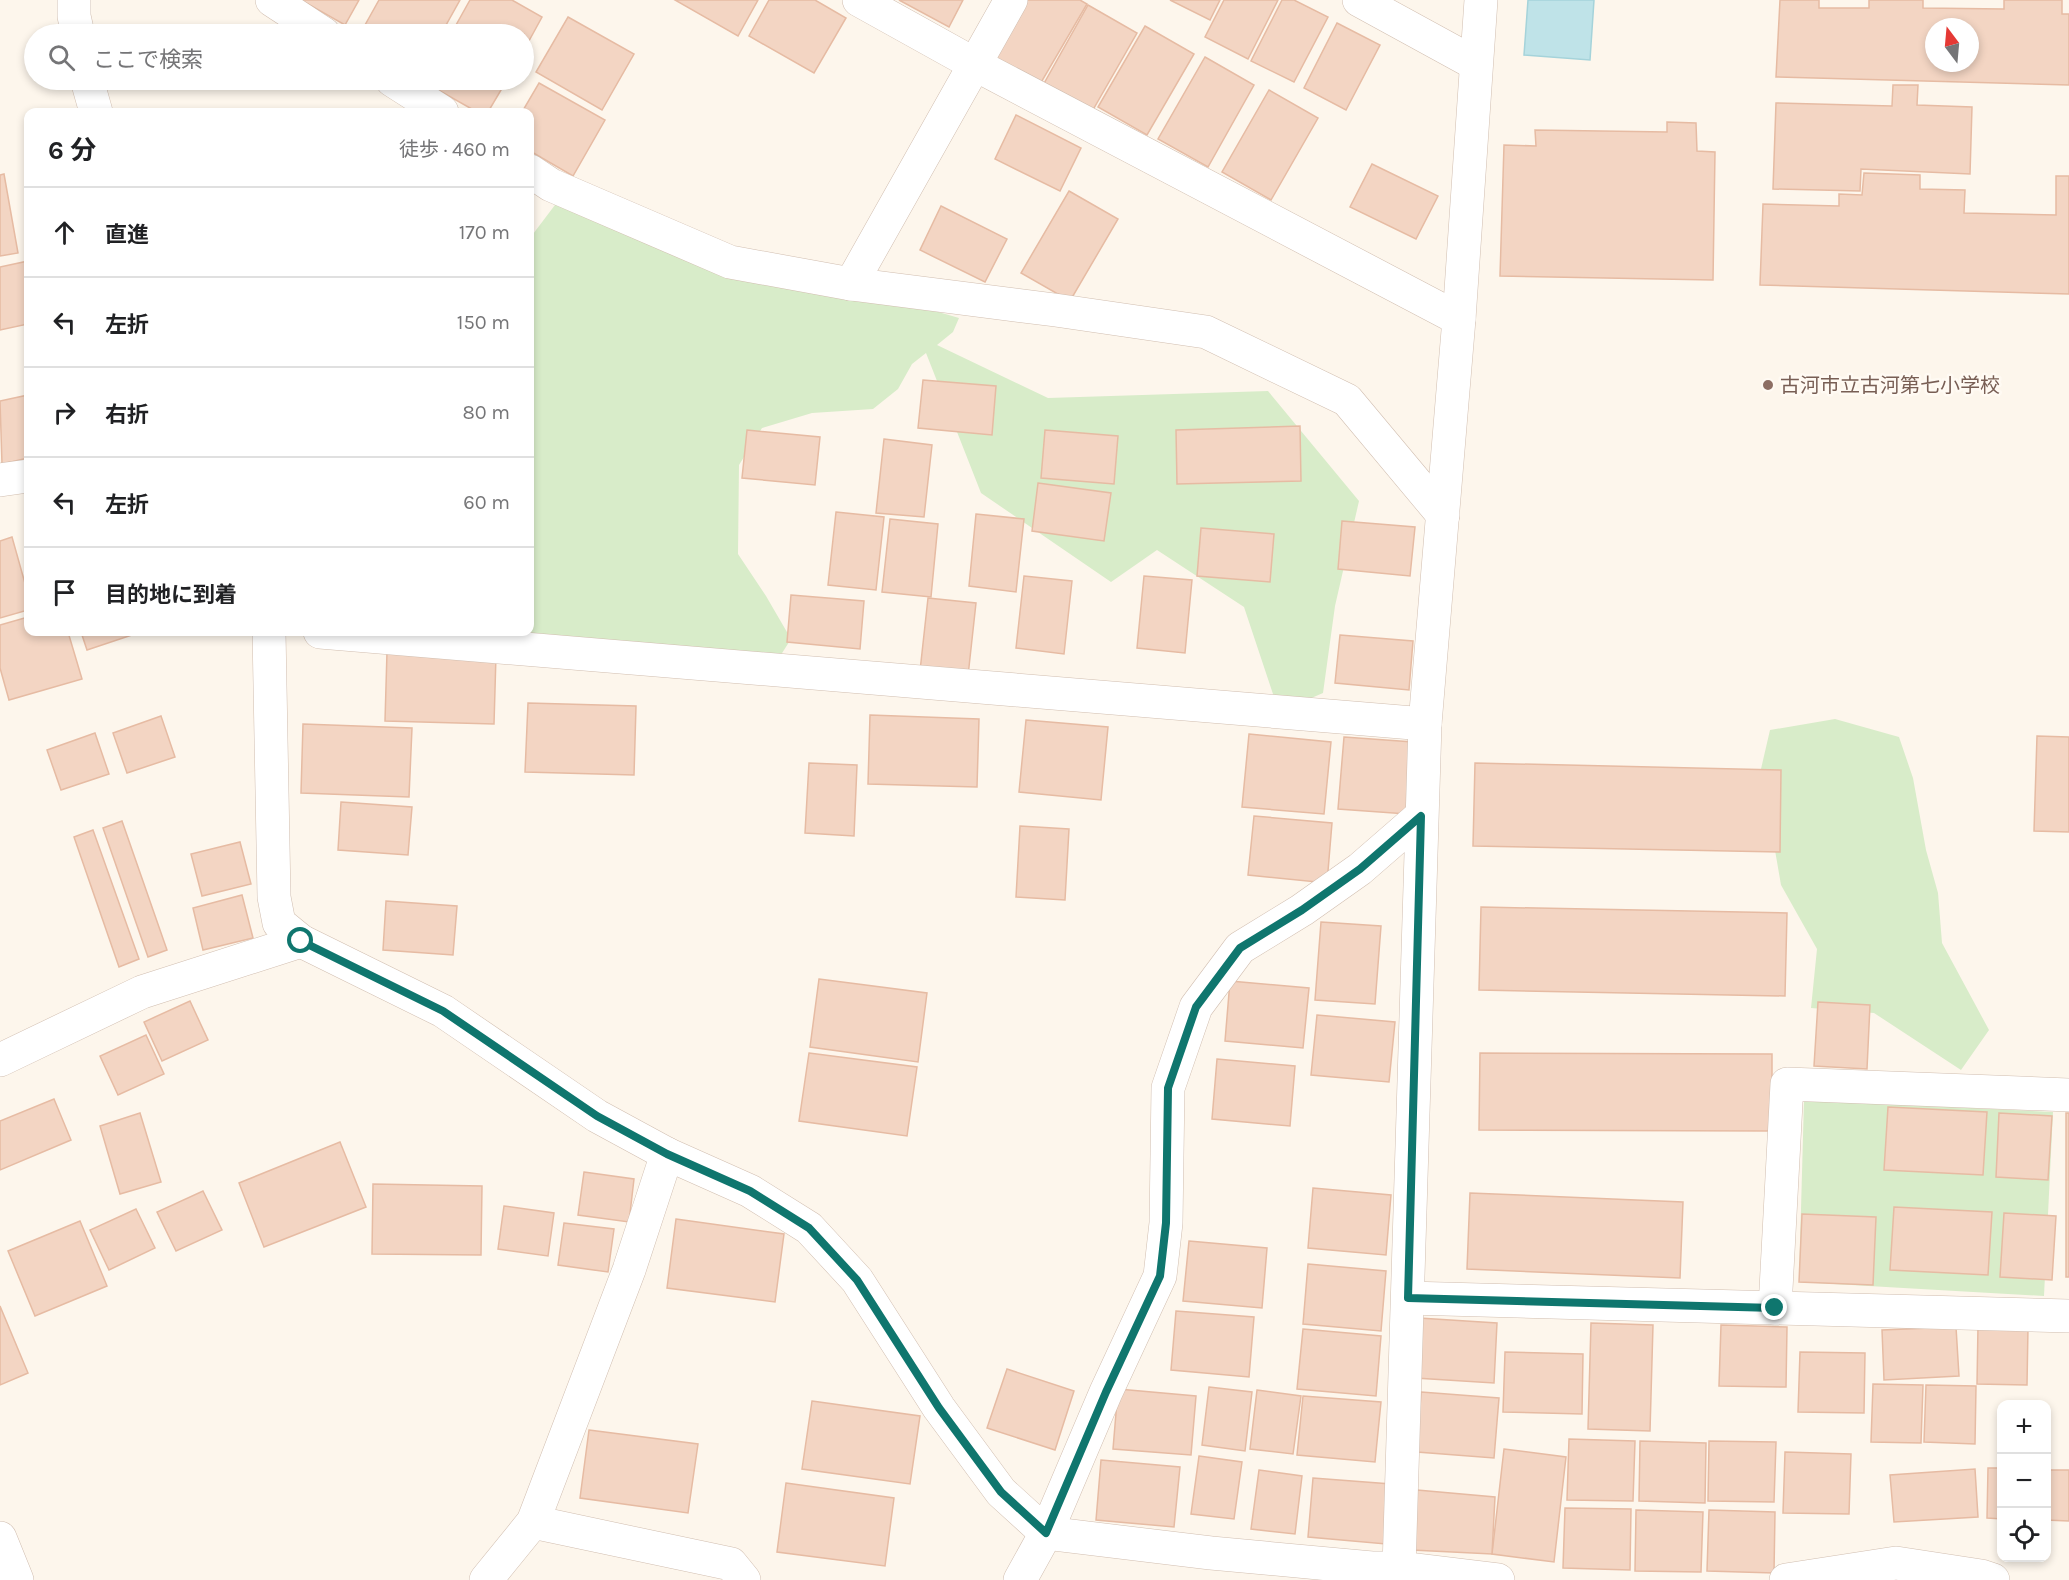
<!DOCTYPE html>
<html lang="ja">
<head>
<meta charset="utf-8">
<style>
  body { margin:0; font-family:Karla,"Noto Sans JP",sans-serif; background:#f6f6f6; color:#202124 }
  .controls { position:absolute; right:18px; bottom:18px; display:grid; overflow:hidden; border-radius:12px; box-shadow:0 3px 9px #0003 }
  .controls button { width:54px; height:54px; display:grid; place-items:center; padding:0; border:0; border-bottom:2px solid #e0e0e0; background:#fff; color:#202124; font:30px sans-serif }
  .compass { position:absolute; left:1925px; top:18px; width:54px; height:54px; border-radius:50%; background:#fff; box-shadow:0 3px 9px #0003; rotate:344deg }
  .stop { position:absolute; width:18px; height:18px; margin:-14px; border:4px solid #0f766e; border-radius:50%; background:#fff }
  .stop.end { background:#0f766e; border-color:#fff; box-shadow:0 2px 6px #0008 }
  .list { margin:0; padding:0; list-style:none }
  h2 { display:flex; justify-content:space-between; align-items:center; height:78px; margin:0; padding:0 24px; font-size:26px }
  h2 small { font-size:20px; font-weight:400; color:#757577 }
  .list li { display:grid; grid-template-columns:39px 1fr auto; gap:18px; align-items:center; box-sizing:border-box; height:90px; padding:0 24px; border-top:2px solid #e0e0e0 }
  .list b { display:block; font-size:22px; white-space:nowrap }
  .list em { font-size:20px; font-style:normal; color:#757577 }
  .icon { flex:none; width:33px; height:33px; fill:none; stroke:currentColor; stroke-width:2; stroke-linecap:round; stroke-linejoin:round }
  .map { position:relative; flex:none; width:2069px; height:1580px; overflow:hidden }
  .search { position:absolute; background:#fff; box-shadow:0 3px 9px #0003; left:24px; top:24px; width:510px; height:66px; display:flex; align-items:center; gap:15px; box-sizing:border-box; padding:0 21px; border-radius:33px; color:#757577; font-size:22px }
  .panel { position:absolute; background:#fff; box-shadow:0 3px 9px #0003; left:24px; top:108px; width:510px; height:528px; border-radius:12px }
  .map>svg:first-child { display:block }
</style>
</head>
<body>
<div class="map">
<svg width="2069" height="1580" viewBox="0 0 2069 1580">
  <rect width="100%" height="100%" fill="#fdf6ec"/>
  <g fill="#d8ecc9">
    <path d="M558,201L959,318L953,332L937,345L1048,398L1268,391L1359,501L1335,606L1323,693L1279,712L1244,607L1157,550L1111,582L981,493L926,353L912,364L898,389L873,409L812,413L762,428L739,465L738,554L766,596L791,639L777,661L535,639L530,630V238Z"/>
    <path d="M1835,719L1899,737L1913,778L1926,850L1938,893L1942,943L1989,1030L1961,1070L1874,1013L1811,1008L1817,949L1781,885L1761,769L1770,730Z"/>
    <path d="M1804,1100L2053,1112L2044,1296L1799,1282Z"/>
  </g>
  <path fill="#bfe3e8" stroke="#a5d3da" stroke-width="1.5" d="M1528,0H1594L1590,60L1524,55Z"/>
  <g fill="#f3d5c3" stroke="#e6bba3" stroke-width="1.5" fill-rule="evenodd">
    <path d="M301,0H359L345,25Z"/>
    <path d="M379,0H460L441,34H360Z"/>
    <path d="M470,0H512L542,17L524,50V34H451Z"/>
    <path d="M675,0H758L738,36Z"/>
    <path d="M769,0H815L846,18L814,73L749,36Z"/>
    <path d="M899,0H963L949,27Z"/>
    <path d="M1024,0H1080L1087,4L1039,86L991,58Z"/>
    <path d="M1170,0H1220L1210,20Z"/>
    <path d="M1224,0H1278L1248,59L1205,37Z"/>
    <path d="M1282,0H1294L1328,17L1294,82L1251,61Z"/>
    <path d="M1780,0H1819V8H1869V0H1923V8L2004,9V0H2062V14H2069V85L1776,77ZM1934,27H1970V63H1934Z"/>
    <path d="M1088,5L1137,33L1090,115L1042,87Z"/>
    <path d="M568,17L634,54L602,110L536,72Z"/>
    <path d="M1337,23L1380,45L1346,110L1304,88Z"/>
    <path d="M1145,26L1194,54L1147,135L1098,107Z"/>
    <path d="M1205,57L1254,85L1208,167L1158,139Z"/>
    <path d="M425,80H507L488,112H477L424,82Z"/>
    <path d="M539,83L605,120L573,176L530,151V112H522Z"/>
    <path d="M1893,85H1918L1917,105L1972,107L1970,174L1861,169L1860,191L1773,189L1776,103L1892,106Z"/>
    <path d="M1269,90L1318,118L1271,200L1222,172Z"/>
    <path d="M1016,115L1081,148L1060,191L995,159Z"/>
    <path d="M1667,122L1696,123L1697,151L1715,152L1713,280L1500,276L1504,145L1536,146L1535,130L1667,132Z"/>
    <path d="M1372,164L1438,196L1416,239L1350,207Z"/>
    <path d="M1864,173L1920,175V189L1965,190L1964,213L2056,215V176H2069V294L1760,285L1763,204L1839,206V194L1862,195Z"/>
    <path d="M4,174L18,253L0,256V175Z"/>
    <path d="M1069,191L1118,219L1070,301L1021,273Z"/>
    <path d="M941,206L1007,239L985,282L920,250Z"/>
    <path d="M28,261V324L0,330V267Z"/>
    <path d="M923,380L996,386L992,435L918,428Z"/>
    <path d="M28,395V458L2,464L0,401Z"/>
    <path d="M1300,426L1301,481L1177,484L1176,430Z"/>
    <path d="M747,430L820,437L815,485L742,478Z"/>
    <path d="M1045,430L1118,436L1114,484L1041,478Z"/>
    <path d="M884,439L932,445L924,517L876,513Z"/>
    <path d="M1038,483L1111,493L1104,541L1032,531Z"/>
    <path d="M836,512L884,517L876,590L828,585Z"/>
    <path d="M976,514L1024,519L1016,592L969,586Z"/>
    <path d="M890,519L938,524L931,597L882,592Z"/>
    <path d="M1342,521L1415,527L1410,576L1338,569Z"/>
    <path d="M1201,528L1274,534L1270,582L1197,576Z"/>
    <path d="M12,537L28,594V610L0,618V541Z"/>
    <path d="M1024,576L1072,581L1064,654L1016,648Z"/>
    <path d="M1144,576L1192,580L1185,653L1137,648Z"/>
    <path d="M791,595L864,601L860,649L787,642Z"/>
    <path d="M928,598L976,603L968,676L920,671Z"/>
    <path d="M28,617V632H68L82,679L9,700L0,668V625Z"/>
    <path d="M81,632H135V634L87,650Z"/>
    <path d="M1340,635L1413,641L1409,690L1335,683Z"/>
    <path d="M387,652L496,655L494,724L385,721Z"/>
    <path d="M528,703L636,706L634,775L525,772Z"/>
    <path d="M870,715L979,719L977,787L868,784Z"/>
    <path d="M161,716L175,757L127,773L113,733Z"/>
    <path d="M1026,720L1108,727L1101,800L1019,792Z"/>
    <path d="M303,724L412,728L409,797L301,793Z"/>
    <path d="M95,733L109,774L61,790L47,750Z"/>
    <path d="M1249,734L1331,742L1324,814L1242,807Z"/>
    <path d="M2037,736L2069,737V832L2034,831Z"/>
    <path d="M1344,737L1413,742L1407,814L1338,809Z"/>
    <path d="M809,763L857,765L854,836L805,833Z"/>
    <path d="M1475,763L1781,770L1780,852L1473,846Z"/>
    <path d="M341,802L412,807L408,855L338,850Z"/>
    <path d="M1254,816L1332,823L1327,883L1248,875Z"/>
    <path d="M122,821L167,950L148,957L103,828Z"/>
    <path d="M1020,826L1069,829L1065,900L1016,897Z"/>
    <path d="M93,830L139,959L119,967L74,837Z"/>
    <path d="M240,842L251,884L202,896L191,854Z"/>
    <path d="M242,895L253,938L203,950L193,908Z"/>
    <path d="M386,901L457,906L453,955L383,950Z"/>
    <path d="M1481,907L1787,913L1785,996L1479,990Z"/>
    <path d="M1321,922L1381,926L1375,1004L1315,1000Z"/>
    <path d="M819,979L927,993L918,1062L810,1047Z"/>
    <path d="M1230,981L1309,988L1303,1048L1225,1041Z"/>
    <path d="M190,1001L208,1040L162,1061L144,1022Z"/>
    <path d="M1818,1002L1870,1005L1867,1069L1814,1066Z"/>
    <path d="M1317,1015L1395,1022L1389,1082L1311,1075Z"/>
    <path d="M146,1035L164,1074L118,1095L100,1056Z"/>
    <path d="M809,1053L917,1067L907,1136L799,1121Z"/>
    <path d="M1480,1053L1772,1054V1131L1479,1130Z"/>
    <path d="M1217,1059L1295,1066L1290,1126L1212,1119Z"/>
    <path d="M54,1099L71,1140L0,1170V1121Z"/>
    <path d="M1888,1107L1987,1112L1983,1175L1884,1170Z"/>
    <path d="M140,1113L161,1182L120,1194L100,1126Z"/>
    <path d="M1999,1113L2052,1116L2048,1180L1996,1177Z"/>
    <rect x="2066" y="1113" width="3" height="164"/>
    <path d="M340,1142L366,1207L264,1247L239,1183Z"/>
    <path d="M584,1172L634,1179L629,1222L578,1215Z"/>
    <path d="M373,1184L482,1186L481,1255L372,1254Z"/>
    <path d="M1313,1188L1391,1195L1386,1255L1308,1248Z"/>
    <path d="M203,1191L222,1230L176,1251L157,1212Z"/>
    <path d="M1470,1193L1683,1202L1680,1278L1467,1269Z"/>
    <path d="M504,1206L554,1213L548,1256L498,1249Z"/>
    <path d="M1894,1207L1992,1212L1988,1275L1890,1270Z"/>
    <path d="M136,1209L155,1248L109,1270L90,1230Z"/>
    <path d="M2004,1213L2056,1216L2052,1280L2000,1277Z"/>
    <path d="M1802,1214L1876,1217L1873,1285L1799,1282Z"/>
    <path d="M676,1219L784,1234L775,1302L667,1288Z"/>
    <path d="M80,1221L107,1286L35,1316L8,1251Z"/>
    <path d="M564,1223L614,1229L608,1272L558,1265Z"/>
    <path d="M1189,1241L1267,1248L1262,1308L1183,1301Z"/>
    <path d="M1308,1264L1386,1271L1381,1331L1303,1324Z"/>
    <path d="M0,1306L28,1373L0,1385Z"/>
    <path d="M1176,1311L1254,1317L1249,1377L1171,1370Z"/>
    <path d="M1419,1318L1497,1323L1494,1383L1415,1378Z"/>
    <path d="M1591,1323L1653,1325L1650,1431L1588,1429Z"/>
    <path d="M1721,1325L1787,1327L1786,1387L1719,1386Z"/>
    <path d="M1978,1326L2028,1327L2027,1385L1977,1384Z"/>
    <path d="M1956,1327L1959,1376L1884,1380L1882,1330Z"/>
    <path d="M1303,1329L1381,1336L1376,1396L1297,1389Z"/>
    <path d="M1505,1352L1583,1354L1582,1414L1503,1412Z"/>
    <path d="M1800,1352L1865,1353L1864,1413L1798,1412Z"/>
    <path d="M1007,1369L1074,1391L1055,1450L987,1428Z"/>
    <path d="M1873,1384L1923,1385L1921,1443L1871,1442Z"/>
    <path d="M1926,1385L1976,1386L1975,1444L1924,1442Z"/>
    <path d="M1209,1387L1252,1392L1245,1451L1202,1445Z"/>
    <path d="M1118,1389L1196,1396L1191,1455L1113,1449Z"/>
    <path d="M1257,1390L1301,1396L1293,1454L1250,1449Z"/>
    <path d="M1421,1392L1499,1398L1494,1458L1417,1452Z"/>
    <path d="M1303,1396L1381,1402L1375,1462L1297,1455Z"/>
    <path d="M812,1401L920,1416L910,1484L802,1469Z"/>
    <path d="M589,1430L698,1444L688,1513L580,1498Z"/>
    <path d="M1569,1439L1635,1441L1633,1501L1567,1500Z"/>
    <path d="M1640,1441L1706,1443L1705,1503L1639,1501Z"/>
    <path d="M1709,1441L1776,1442L1774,1502L1708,1501Z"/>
    <path d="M1504,1449L1566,1457L1554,1562L1492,1554Z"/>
    <path d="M1785,1452L1851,1454L1849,1514L1783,1513Z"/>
    <path d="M1199,1456L1242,1462L1234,1519L1191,1514Z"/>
    <path d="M1101,1460L1180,1467L1174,1527L1096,1520Z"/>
    <path d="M1988,1468H2002V1519L1987,1518Z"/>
    <path d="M1975,1469L1978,1517L1894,1522L1890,1475Z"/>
    <path d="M1259,1470L1302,1476L1295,1534L1251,1529Z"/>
    <path d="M2046,1470H2069V1521L2046,1520Z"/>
    <path d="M1313,1478L1391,1484L1386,1544L1308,1537Z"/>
    <path d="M786,1483L894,1498L885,1566L777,1552Z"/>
    <path d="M1417,1490L1495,1497L1492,1554L1412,1550Z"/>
    <path d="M1565,1508L1631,1509L1630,1570L1563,1568Z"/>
    <path d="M1636,1510L1703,1512L1701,1572L1635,1571Z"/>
    <path d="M1709,1510L1775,1512L1774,1573L1707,1571Z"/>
  </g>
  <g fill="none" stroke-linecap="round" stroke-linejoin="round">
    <defs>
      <g id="minor">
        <path d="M74,0V16L78,34"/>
        <path d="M272,0L324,34"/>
        <path d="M859,0L976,65L1459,319"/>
        <path d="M1359,0L1476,64"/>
        <path d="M87,80L96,112"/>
        <path d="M392,80L442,112"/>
        <path d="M530,171L551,185L730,262L851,284L1055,310L1206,332L1347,400L1443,515"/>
        <path d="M851,284L1011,0"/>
        <path d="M0,480L28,476"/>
        <path d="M269,632L274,897L279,923L301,941L443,1011L597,1116L667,1154L750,1191L809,1228L857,1280L939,1408L1001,1492L1046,1533L1211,1553L1372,1568H1399L1498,1580"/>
        <path d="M320,632L1425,724"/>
        <path d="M0,1060L142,992L301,941"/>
        <path d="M1408,1298L2069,1316"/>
        <path d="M1775,1308L1787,1084L2069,1095"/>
        <path d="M533,1522L731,1564L744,1580"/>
        <path d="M0,1538L17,1580"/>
        <path d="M1399,1568L1425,724L1459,319L1481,0"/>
        <path d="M486,1580L533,1522L629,1270L667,1154"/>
        <path d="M1020,1580L1046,1533L1106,1392L1160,1276L1166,1223L1168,1088L1196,1007L1240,948L1302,910L1360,869L1421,816"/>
        <path d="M1786,1580L1896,1563L1981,1576L1993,1580"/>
      </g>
    </defs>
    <use href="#minor" stroke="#d1beb0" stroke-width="34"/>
    <use href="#minor" stroke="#fff" stroke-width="33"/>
  </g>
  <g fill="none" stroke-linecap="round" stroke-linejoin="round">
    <path stroke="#0f766e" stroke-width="8" d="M301,941L443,1011L597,1116L667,1154L750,1191L809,1228L857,1280L939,1408L1001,1492L1046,1533L1106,1392L1160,1276L1166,1223L1168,1088L1196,1007L1240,948L1302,910L1360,869L1421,816L1408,1298L1775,1308"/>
  </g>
  <circle fill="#8d6e63" stroke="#fffaf3" stroke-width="2" cx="1768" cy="385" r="6"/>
  <g text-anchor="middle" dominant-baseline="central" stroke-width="5" stroke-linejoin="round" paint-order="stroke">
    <g font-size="20" fill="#785e54" stroke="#fffaf3" text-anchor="start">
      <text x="1780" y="385">古河市立古河第七小学校</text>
    </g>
  </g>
</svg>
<div class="controls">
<button>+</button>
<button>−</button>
<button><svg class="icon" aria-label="locate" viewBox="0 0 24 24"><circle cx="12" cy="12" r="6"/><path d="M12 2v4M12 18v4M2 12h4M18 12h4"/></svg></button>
</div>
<svg class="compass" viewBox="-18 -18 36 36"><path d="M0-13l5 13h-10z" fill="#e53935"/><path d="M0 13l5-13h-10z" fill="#757577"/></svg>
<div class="stop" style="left:301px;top:941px"></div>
<div class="stop end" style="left:1775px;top:1308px"></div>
<div class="search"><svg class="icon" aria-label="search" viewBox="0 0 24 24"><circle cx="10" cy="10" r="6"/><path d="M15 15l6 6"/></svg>ここで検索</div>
<section class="panel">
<h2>6 分<small>徒歩 · 460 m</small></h2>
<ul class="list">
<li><svg class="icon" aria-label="ahead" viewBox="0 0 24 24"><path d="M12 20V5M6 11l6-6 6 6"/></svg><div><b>直進</b></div><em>170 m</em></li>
<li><svg class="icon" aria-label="left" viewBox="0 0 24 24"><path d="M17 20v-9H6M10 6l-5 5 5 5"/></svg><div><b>左折</b></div><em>150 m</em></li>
<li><svg class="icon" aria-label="right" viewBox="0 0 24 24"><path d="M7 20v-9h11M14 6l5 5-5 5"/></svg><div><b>右折</b></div><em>80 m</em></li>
<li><svg class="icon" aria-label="left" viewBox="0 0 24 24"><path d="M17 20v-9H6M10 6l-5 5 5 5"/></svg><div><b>左折</b></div><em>60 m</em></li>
<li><svg class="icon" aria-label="arrive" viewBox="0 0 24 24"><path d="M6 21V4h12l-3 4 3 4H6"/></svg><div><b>目的地に到着</b></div></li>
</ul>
</section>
</div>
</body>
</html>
